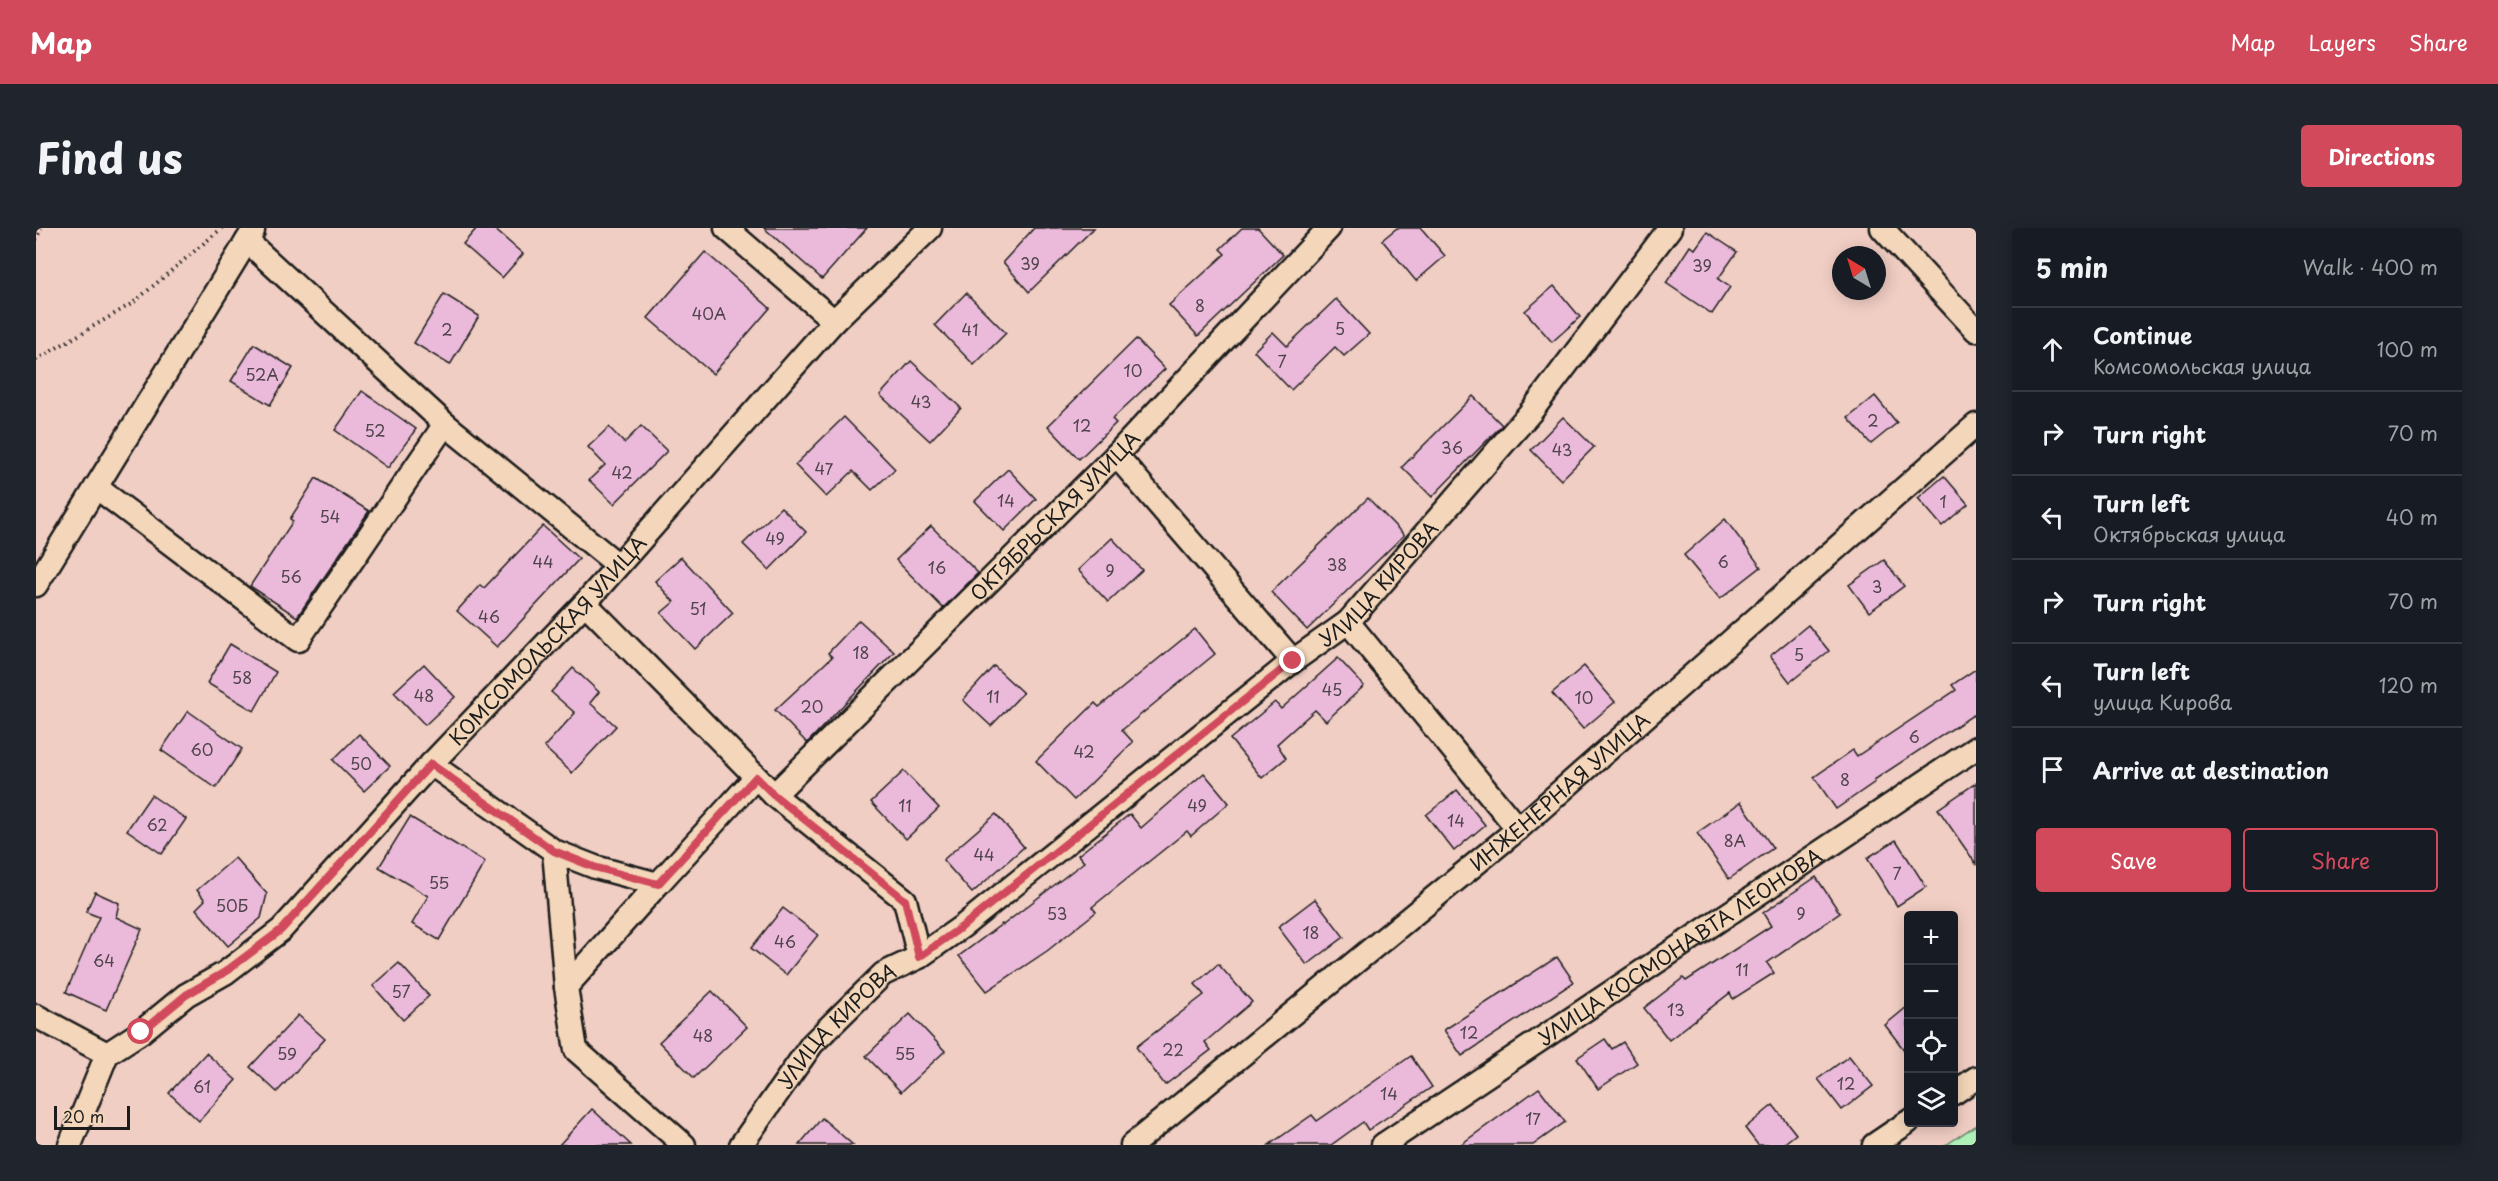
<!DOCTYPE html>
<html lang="en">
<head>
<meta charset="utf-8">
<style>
  body { margin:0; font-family:"Playpen Sans",sans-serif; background:#20242c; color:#f1f3f6 }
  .controls { position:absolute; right:18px; bottom:18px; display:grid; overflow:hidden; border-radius:6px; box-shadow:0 3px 15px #0003 }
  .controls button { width:54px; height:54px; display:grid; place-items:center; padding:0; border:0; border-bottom:2px solid #363941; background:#171b24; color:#f1f3f6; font:30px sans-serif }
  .compass { position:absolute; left:1796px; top:18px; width:54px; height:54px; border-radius:50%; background:#171b24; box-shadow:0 3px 15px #0003; rotate:322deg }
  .scale { position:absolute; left:18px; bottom:15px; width:76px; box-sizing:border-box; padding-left:6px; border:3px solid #1c1c1c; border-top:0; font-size:16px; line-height:21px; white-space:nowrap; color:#1c1c1c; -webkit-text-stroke:4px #f4d7ba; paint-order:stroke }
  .stop { position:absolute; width:18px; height:18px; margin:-14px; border:4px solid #d1495b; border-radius:50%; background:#fff }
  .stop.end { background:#d1495b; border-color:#fff; box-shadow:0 2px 6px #0008 }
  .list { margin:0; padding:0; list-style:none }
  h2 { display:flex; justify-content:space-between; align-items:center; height:78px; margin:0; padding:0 24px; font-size:26px }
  h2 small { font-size:20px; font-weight:400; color:#9ea1a6 }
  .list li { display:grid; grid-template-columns:39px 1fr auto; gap:18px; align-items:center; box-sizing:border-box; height:84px; padding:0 24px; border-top:2px solid #363941 }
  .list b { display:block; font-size:22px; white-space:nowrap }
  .list p { margin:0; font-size:20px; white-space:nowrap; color:#9ea1a6 }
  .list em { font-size:20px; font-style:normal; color:#9ea1a6 }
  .actions { display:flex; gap:12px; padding:18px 24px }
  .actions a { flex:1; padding:14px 0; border:2px solid #d1495b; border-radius:6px; text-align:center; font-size:21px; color:#d1495b }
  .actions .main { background:#d1495b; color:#fff }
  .icon { flex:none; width:33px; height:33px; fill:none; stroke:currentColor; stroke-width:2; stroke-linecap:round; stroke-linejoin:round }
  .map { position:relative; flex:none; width:1940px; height:917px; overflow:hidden; border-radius:6px }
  header { display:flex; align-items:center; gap:36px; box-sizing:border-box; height:84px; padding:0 30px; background:#d1495b; color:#fff }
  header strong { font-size:28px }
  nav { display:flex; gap:33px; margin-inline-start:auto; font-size:21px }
  .intro { display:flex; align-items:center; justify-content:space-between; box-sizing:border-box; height:144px; padding:0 36px }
  h1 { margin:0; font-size:42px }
  .button { padding:15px 27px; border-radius:6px; background:#d1495b; color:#fff; font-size:21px; font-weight:700 }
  main { display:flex; gap:36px; padding:0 36px }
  aside { flex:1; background:#171b24; border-radius:6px; box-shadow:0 3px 15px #0003 }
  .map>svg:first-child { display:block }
</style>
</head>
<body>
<header>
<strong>Map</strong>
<nav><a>Map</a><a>Layers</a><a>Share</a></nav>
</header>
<div class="intro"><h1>Find us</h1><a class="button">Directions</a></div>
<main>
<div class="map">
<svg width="1940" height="917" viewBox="0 0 1940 917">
  <rect width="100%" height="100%" fill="#f1cec4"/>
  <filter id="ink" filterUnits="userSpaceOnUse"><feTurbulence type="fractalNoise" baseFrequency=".0167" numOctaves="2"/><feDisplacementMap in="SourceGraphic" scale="12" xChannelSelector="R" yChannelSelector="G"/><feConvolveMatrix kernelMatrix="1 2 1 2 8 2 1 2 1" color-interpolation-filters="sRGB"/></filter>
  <g filter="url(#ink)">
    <path fill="#aff0b8" stroke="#66866a" stroke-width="1.5" d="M1940,897V917H1910Z"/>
    <g fill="#ebbadb" stroke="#1c1c1c" stroke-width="1.5">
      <path d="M441,0H457L487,26L466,50L427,16Z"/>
      <path d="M728,0H831L786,51Z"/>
      <path d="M998,0H1058L993,64L967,34Z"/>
      <path d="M1206,0H1222L1247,27L1162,108L1133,77L1189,26L1184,21Z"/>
      <path d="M1361,0H1385L1409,28L1380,53L1346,12Z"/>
      <path d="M1671,4L1701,24L1682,51L1694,59L1676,86L1630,55L1654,18L1659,21Z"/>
      <path d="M669,24L734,80L677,146L612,90Z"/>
      <path d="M1518,58L1544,89L1516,114L1489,83Z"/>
      <path d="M930,65L970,105L938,137L899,97Z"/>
      <path d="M408,66L443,88L414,137L378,115Z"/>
      <path d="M1300,71L1333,106L1308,128L1299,119L1255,162L1218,123L1237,104L1251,118Z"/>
      <path d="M1100,111L1129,141L1076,191L1080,195L1043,231L1012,198Z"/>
      <path d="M218,116L257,140L234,177L195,153Z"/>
      <path d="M875,133L925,180L894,213L844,167Z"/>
      <path d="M326,163L380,201L352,240L299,202Z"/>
      <path d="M1437,168L1466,197L1396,269L1366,239Z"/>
      <path d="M1839,168L1861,195L1835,216L1812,190Z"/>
      <path d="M808,189L859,241L836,262L817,243L790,269L759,237Z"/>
      <path d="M1527,189L1558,219L1525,252L1495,222Z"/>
      <path d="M605,198L631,223L578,276L553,252L569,237L552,219L573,199L588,215Z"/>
      <path d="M972,241L1000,271L968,303L939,273Z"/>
      <path d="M1908,248L1932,276L1906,298L1882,270Z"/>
      <path d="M280,250L333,283L261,389L214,358L257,293L254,291Z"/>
      <path d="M1332,270L1368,307L1271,402L1235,364Z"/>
      <path d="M745,279L770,304L733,342L707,316Z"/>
      <path d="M1689,291L1725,339L1684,371L1648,327Z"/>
      <path d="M507,298L543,331L461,419L421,383L444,357L448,360Z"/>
      <path d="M895,298L942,345L907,380L860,332Z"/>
      <path d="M1076,310L1106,342L1072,374L1042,342Z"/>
      <path d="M645,329L697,385L659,421L625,385L638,374L619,353Z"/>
      <path d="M1848,332L1868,358L1833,384L1813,357Z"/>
      <path d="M823,392L858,424L771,515L739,482L796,429L792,425Z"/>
      <path d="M1772,397L1793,423L1754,454L1734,428Z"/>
      <path d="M1159,401L1179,426L1086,502L1097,514L1038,572L1000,533L1059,475L1063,479Z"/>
      <path d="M194,416L240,444L218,483L171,455Z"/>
      <path d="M1302,430L1328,458L1290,493L1279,482L1241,516L1250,530L1226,550L1194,511L1239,474L1245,481Z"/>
      <path d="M388,436L419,469L389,497L358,464Z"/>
      <path d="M958,438L987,465L955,498L927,472Z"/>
      <path d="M1548,438L1579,474L1547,501L1516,465Z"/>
      <path d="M537,440L563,464L554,475L580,498L536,545L508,519L539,485L515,464Z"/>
      <path d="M1940,441V492L1937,487L1838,552L1839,554L1800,581L1778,549L1817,522L1821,528L1920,462L1916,457Z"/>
      <path d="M152,483L206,521L180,560L125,522Z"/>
      <path d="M323,506L354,538L328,563L297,532Z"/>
      <path d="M868,543L903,580L870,611L835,574Z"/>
      <path d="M1168,545L1193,575L1155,608L1151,603L1056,679L1060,684L1011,723L951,763L923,728L966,696L967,697L1048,634L1042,627L1094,586L1105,600Z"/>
      <path d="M1940,555V636L1902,581Z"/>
      <path d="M1421,562L1449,597L1418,623L1390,587Z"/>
      <path d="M115,567L150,591L126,626L91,602Z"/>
      <path d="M1705,574L1737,620L1693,651L1661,605Z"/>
      <path d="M960,586L988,619L936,665L907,632Z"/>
      <path d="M374,589L449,634L403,712L376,696L392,668L343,639Z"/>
      <path d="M1860,612L1890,659L1861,678L1831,630Z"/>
      <path d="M199,630L231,666L225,690L192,718L160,681L169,672L161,662Z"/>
      <path d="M1780,649L1804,685L1731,735L1738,745L1697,771L1694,765L1633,812L1608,780L1647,750L1650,753L1735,698L1727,685Z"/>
      <path d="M59,664L83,675L80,689L106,701L70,782L30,764L63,689L50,684Z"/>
      <path d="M1279,671L1308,709L1271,737L1242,699Z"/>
      <path d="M747,680L782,707L750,747L715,720Z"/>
      <path d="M1521,729L1538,754L1426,828L1408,802Z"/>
      <path d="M363,735L393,768L367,792L337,758Z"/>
      <path d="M1182,736L1216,774L1169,814L1175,822L1129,857L1100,819L1168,767L1159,756Z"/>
      <path d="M676,763L711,799L658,850L623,814Z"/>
      <path d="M1872,778V827L1849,797Z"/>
      <path d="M874,786L909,823L865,864L830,828Z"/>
      <path d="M262,787L289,811L241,864L214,839Z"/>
      <path d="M1569,811L1576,821L1587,814L1601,835L1562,861L1541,830Z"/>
      <path d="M170,825L200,852L163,893L133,865Z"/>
      <path d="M1375,828L1396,859L1332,902L1327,894L1295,917H1233L1276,887L1281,893Z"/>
      <path d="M1813,828L1837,858L1806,882L1782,851Z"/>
      <path d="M1503,860L1529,894L1497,917H1424Z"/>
      <path d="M1737,877L1760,906L1746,917H1722L1709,900Z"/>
      <path d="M556,881L595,917H523Z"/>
      <path d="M786,890L817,917H763Z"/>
    </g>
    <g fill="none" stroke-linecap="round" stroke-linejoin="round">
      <defs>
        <g id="street">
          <path d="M690,0L798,93"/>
          <path d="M1846,0L1940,102"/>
          <path d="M409,196L582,337"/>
          <path d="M1080,227L1257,433"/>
          <path d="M60,259L262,412L409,196L211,13"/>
          <path d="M0,357L217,3"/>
          <path d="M549,375L738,567L869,672L883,729"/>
          <path d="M1312,394L1482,601"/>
          <path d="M395,536L518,623L559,639L622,656L530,759L540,822L648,917"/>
          <path id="s1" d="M738,567L1080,227L1293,0"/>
          <path d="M518,623L530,759"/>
          <path d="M622,656L720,549"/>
          <path d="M0,788L71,826"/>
          <path d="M1918,865L1940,850"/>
          <path id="s2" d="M34,917L71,826L105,804L150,767L189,745L245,702L395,536L549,375L798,93L894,0"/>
          <path id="s3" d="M705,917L776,816L847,746L883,729L927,698L1257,433L1312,394L1494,185L1634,0"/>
          <path id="s4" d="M1096,917L1482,601L1940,197"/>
          <path id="s5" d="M1347,917L1940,520"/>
          <path d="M1838,917L1872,894"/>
        </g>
      </defs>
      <use href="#street" stroke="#1c1c1c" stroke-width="27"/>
      <g stroke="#1c1c1c" stroke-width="4" stroke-dasharray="1.5 4.5" stroke-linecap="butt">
        <path d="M0,12L5,0"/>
        <path d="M0,132L97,75L186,0"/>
      </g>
      <use href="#street" stroke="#f4d7ba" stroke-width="22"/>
    </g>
  </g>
  <g fill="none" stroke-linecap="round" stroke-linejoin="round" filter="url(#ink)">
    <path stroke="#d1495b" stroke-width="8" d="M105,804L150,767L189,744L245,702L395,536L518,623L558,639L622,656L720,549L738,567L869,672L883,729L927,698L1257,433"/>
  </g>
  <g text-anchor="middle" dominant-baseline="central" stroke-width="4.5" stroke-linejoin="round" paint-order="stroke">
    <g font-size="16" fill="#50444c">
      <text x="994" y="35">39</text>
      <text x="1666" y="37">39</text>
      <text x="1164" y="77">8</text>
      <text x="673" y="85">40А</text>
      <text x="1304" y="100">5</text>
      <text x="411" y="101">2</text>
      <text x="934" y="101">41</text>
      <text x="1246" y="133">7</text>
      <text x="1097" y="142">10</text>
      <text x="226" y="146">52А</text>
      <text x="885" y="173">43</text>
      <text x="1837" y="192">2</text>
      <text x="1046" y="197">12</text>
      <text x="339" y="202">52</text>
      <text x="1416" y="219">36</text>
      <text x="1526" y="221">43</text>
      <text x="788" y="240">47</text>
      <text x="586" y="244">42</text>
      <text x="970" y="272">14</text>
      <text x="1907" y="273">1</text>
      <text x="294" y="288">54</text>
      <text x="739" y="310">49</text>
      <text x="507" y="333">44</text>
      <text x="1687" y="333">6</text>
      <text x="1301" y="336">38</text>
      <text x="901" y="339">16</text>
      <text x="1074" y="342">9</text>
      <text x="255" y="348">56</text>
      <text x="1841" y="358">3</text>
      <text x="662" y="380">51</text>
      <text x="453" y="388">46</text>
      <text x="825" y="424">18</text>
      <text x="1763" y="426">5</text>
      <text x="206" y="449">58</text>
      <text x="1296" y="461">45</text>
      <text x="388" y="467">48</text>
      <text x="957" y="468">11</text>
      <text x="1548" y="469">10</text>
      <text x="776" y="478">20</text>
      <text x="1878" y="508">6</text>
      <text x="166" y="521">60</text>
      <text x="1048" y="523">42</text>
      <text x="325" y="535">50</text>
      <text x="1809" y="551">8</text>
      <text x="869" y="577">11</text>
      <text x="1161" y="577">49</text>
      <text x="1420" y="592">14</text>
      <text x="121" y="596">62</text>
      <text x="1699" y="612">8А</text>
      <text x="948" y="626">44</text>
      <text x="1861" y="645">7</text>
      <text x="403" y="654">55</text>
      <text x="196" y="677">50Б</text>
      <text x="1021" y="685">53</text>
      <text x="1765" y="685">9</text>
      <text x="1275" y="704">18</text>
      <text x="749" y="713">46</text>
      <text x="68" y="732">64</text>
      <text x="1706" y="741">11</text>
      <text x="365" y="763">57</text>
      <text x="1640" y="781">13</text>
      <text x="1433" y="804">12</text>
      <text x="667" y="807">48</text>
      <text x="1137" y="821">22</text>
      <text x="251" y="825">59</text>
      <text x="869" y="825">55</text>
      <text x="1810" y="855">12</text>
      <text x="166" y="858">61</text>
      <text x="1353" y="865">14</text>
      <text x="1497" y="890">17</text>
    </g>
    <g font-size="20" fill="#1c1c1c" stroke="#f4d7ba">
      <text stroke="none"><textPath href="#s1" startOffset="396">ОКТЯБРЬСКАЯ УЛИЦА</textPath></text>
      <text stroke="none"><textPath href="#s3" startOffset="856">УЛИЦА КИРОВА</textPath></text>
      <text stroke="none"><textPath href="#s2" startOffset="706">КОМСОМОЛЬСКАЯ УЛИЦА</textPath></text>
      <text stroke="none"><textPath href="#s4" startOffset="555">ИНЖЕНЕРНАЯ УЛИЦА</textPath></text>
      <text stroke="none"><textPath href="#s5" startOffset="357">УЛИЦА КОСМОНАВТА ЛЕОНОВА</textPath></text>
      <text stroke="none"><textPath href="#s3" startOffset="154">УЛИЦА КИРОВА</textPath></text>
    </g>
  </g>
</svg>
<div class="controls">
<button>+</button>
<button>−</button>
<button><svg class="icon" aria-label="locate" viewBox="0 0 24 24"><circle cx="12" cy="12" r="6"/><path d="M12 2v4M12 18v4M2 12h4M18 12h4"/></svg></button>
<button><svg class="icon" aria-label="layers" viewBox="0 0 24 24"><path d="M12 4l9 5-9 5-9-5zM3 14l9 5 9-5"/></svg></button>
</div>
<svg class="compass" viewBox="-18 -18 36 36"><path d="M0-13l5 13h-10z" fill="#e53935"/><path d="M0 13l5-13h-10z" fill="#9ea1a6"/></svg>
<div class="scale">20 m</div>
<div class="stop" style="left:105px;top:804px"></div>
<div class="stop end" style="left:1257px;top:433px"></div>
</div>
<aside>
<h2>5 min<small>Walk · 400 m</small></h2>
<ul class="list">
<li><svg class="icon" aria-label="ahead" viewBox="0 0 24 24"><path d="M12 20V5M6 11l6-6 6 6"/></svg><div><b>Continue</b><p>Комсомольская улица</p></div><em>100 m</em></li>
<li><svg class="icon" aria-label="right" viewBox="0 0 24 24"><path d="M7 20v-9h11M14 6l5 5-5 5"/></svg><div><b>Turn right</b></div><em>70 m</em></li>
<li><svg class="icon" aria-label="left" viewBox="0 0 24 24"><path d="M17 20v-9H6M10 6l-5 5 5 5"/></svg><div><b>Turn left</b><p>Октябрьская улица</p></div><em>40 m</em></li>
<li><svg class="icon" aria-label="right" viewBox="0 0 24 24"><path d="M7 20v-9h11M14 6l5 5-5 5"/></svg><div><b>Turn right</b></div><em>70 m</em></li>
<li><svg class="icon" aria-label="left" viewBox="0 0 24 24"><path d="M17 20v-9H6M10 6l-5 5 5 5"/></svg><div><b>Turn left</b><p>улица Кирова</p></div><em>120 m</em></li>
<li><svg class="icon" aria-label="arrive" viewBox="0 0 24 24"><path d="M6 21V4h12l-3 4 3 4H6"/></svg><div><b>Arrive at destination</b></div></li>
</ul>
<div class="actions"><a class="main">Save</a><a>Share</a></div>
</aside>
</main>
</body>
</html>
